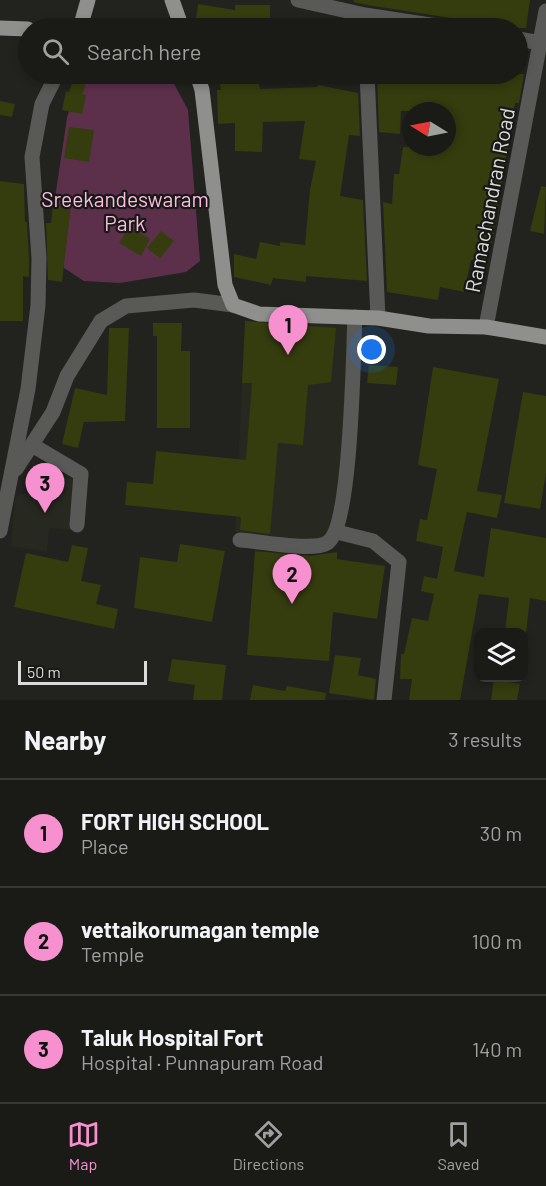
<!DOCTYPE html>
<html lang="en">
<head>
<meta charset="utf-8">
<style>
  body { margin:0; font-family:Barlow,sans-serif; background:#232320; color:#f1f3f6 }
  .controls { position:absolute; right:18px; bottom:18px; display:grid; overflow:hidden; border-radius:12px; box-shadow:0 3px 9px #0003 }
  .controls button { width:54px; height:54px; display:grid; place-items:center; padding:0; border:0; border-bottom:2px solid #383836; background:#1a1a17; color:#f1f3f6; font:30px sans-serif }
  .compass { position:absolute; left:402px; top:102px; width:54px; height:54px; border-radius:50%; background:#1a1a17; box-shadow:0 3px 9px #0003; rotate:280deg }
  .scale { position:absolute; left:18px; bottom:15px; width:129px; box-sizing:border-box; padding-left:6px; border:3px solid #dbdbd9; border-top:0; font-size:16px; line-height:21px; white-space:nowrap; color:#dbdbd9; -webkit-text-stroke:4px #181916; paint-order:stroke }
  .you { position:absolute; left:372px; top:350px; width:21px; height:21px; margin:-15px; border:4px solid #fff; border-radius:50%; background:#1a73e8; box-shadow:0 0 0 9px #1a73e833 }
  .badge { display:grid; place-items:center; width:39px; height:39px; border-radius:50%; background:#f690cf; color:#111; font-size:20px; font-weight:700 }
  .pin { position:absolute; translate:-50% -50px; filter:drop-shadow(0 2px 3px #0008) }
  .pin::after { content:''; position:absolute; top:32px; width:21px; height:18px; background:inherit; clip-path:polygon(0 0,100% 0,50% 100%) }
  .list { margin:0; padding:0; list-style:none }
  h2 { display:flex; justify-content:space-between; align-items:center; height:78px; margin:0; padding:0 24px; font-size:26px }
  h2 small { font-size:20px; font-weight:400; color:#9fa1a1 }
  .list li { display:grid; grid-template-columns:39px 1fr auto; gap:18px; align-items:center; box-sizing:border-box; height:108px; padding:0 24px; border-top:2px solid #383836 }
  .list b { display:block; font-size:22px; white-space:nowrap }
  .list p { margin:0; font-size:20px; white-space:nowrap; color:#9fa1a1 }
  .list em { font-size:20px; font-style:normal; color:#9fa1a1 }
  .icon { flex:none; width:33px; height:33px; fill:none; stroke:currentColor; stroke-width:2; stroke-linecap:round; stroke-linejoin:round }
  .map { position:relative; flex:none; width:546px; height:700px; overflow:hidden }
  .search { position:absolute; background:#1a1a17; box-shadow:0 3px 9px #0003; left:18px; right:18px; top:18px; height:66px; display:flex; align-items:center; gap:15px; box-sizing:border-box; padding:0 21px; border-radius:33px; color:#9fa1a1; font-size:22px }
  .sheet { height:402px; background:#1a1a17 }
  nav { display:flex; justify-content:space-around; align-items:center; box-sizing:border-box; height:84px; border-top:2px solid #383836; background:#1a1a17; font-size:16px; color:#9fa1a1 }
  nav a { display:grid; justify-items:center; gap:3px }
  nav .on { color:#f690cf }
  .map>svg:first-child { display:block }
</style>
</head>
<body>
<div class="map">
<svg width="546" height="700" viewBox="0 0 546 700">
  <rect width="100%" height="100%" fill="#22221f"/>
  <g fill="#272920">
    <path d="M256,316L352,324L337,510L325,539H280L235,532L243,365L254,360Z"/>
    <path d="M54,477L78,479L74,530L49,528L47,552L11,546L15,498L21,494H47Z"/>
  </g>
  <path fill="#5c304b" d="M80,74H165L171,78L188,110L200,261L186,272L120,283L84,281L64,268L49,238L67,118Z"/>
  <g fill="#353c0e">
    <path d="M354,0H530L526,28H483L459,25L451,18L367,5L353,2Z"/>
    <path d="M198,4L235,10V5H270V28H195Z"/>
    <path d="M218,74H257L260,89L317,87L318,85L358,93L360,136L349,135L340,196L363,200L367,281L306,276V282L273,278L271,285L234,277V254L256,259L260,242L280,246V242L305,245L310,189L316,161L299,159L305,121L263,122L262,152L235,151V123L218,124L217,90H221Z"/>
    <path d="M377,74H524L519,103H515L492,241L485,264L471,260L464,292L440,287L438,300L387,292L383,202L392,204L394,174H399L403,147H447V111H401L400,134L379,132Z"/>
    <path d="M73,80L86,85L82,94L86,95L82,114L62,110L66,91L69,92Z"/>
    <path d="M0,101L15,104L12,117L0,115Z"/>
    <path d="M69,127L94,130L89,162L64,158Z"/>
    <path d="M0,181L24,184L25,222H27L29,258V277L23,276V321H0Z"/>
    <path d="M541,186L546,187L544,234L530,231Z"/>
    <path d="M53,204L71,206L62,282L48,280L46,223H51Z"/>
    <path d="M129,227L150,239L141,256L119,243Z"/>
    <path d="M161,231L174,241L160,258L147,248Z"/>
    <path d="M245,321L336,328L331,382L308,385L303,445L278,443L270,534L240,530L241,517L125,505L127,482L153,484L156,451L246,460L252,383H242Z"/>
    <path d="M153,323H182L181,351H190V428H157V336H153Z"/>
    <path d="M109,328H129L125,421L84,422L78,448L62,444L75,388L107,395Z"/>
    <path d="M369,365L398,367L396,385L367,383Z"/>
    <path d="M433,367L499,379L477,491L502,495L497,518L467,512L454,571L484,577L491,528L546,538V601L530,598L526,633H505L509,598L479,594L460,700H409L412,679H400L401,654H404L412,618L428,621L434,594L421,591L424,576L437,579L443,547L416,541L420,519L427,520L437,469L418,465Z"/>
    <path d="M523,392L546,396V473L540,509L504,503Z"/>
    <path d="M180,544L225,551L212,622L134,608L140,557L177,562Z"/>
    <path d="M72,545L88,548L81,581L101,585L96,604L118,609L114,629L14,607L26,553L68,562Z"/>
    <path d="M255,551L310,556L337,552V559L385,566L377,619L333,612L329,661L247,655Z"/>
    <path d="M335,655L361,658L358,675L376,679L374,700L329,693Z"/>
    <path d="M172,659L226,665L222,700H193L195,685L168,681Z"/>
    <path d="M494,679L520,684L517,700H491Z"/>
    <path d="M253,685L285,691L287,686L326,693L325,700H250Z"/>
  </g>
  <g fill="none" stroke-linecap="round" stroke-linejoin="round">
    <g stroke="#595957" stroke-width="15">
      <path d="M298,0L365,15L450,28"/>
      <path d="M518,39L541,43"/>
      <path d="M367,74L378,318"/>
      <path d="M486,327L546,11"/>
      <path d="M32,445L81,474L77,525"/>
      <path d="M16,469L53,412L67,376L101,321L126,306L194,300L233,305"/>
      <path d="M0,531L28,389L38,305L39,258L32,157L42,104L57,74"/>
      <path d="M337,532L373,541L399,562L384,700"/>
      <path d="M240,540C259,541 312,552 327,543C352,528 353,353 355,317"/>
    </g>
    <g stroke="#8f908d" stroke-width="15">
      <path d="M172,0L182,28"/>
      <path d="M0,28L28,29"/>
      <path d="M80,28L88,0"/>
      <path d="M197,74L202,90L225,285L233,305L259,314L378,318L429,326L486,327L546,337"/>
    </g>
  </g>
  <g text-anchor="middle" dominant-baseline="central" stroke-width="4.5" stroke-linejoin="round" paint-order="stroke">
    <g font-size="21" fill="#fcbde1" stroke="#181916">
      <text x="125" y="198">Sreekandeswaram<tspan x="125" dy="24">Park</tspan></text>
    </g>
    <g font-size="21" fill="#dbdbd9" stroke="#181916">
      <text transform="translate(489 200) rotate(-79)">Ramachandran Road</text>
    </g>
  </g>
</svg>
<div class="controls">
<button><svg class="icon" aria-label="layers" viewBox="0 0 24 24"><path d="M12 4l9 5-9 5-9-5zM3 14l9 5 9-5"/></svg></button>
</div>
<svg class="compass" viewBox="-18 -18 36 36"><path d="M0-13l5 13h-10z" fill="#e53935"/><path d="M0 13l5-13h-10z" fill="#9fa1a1"/></svg>
<div class="scale">50 m</div>
<div class="you"></div>
<div class="pin badge" style="left:288px;top:355px">1</div>
<div class="pin badge" style="left:292px;top:604px">2</div>
<div class="pin badge" style="left:45px;top:513px">3</div>
<div class="search"><svg class="icon" aria-label="search" viewBox="0 0 24 24"><circle cx="10" cy="10" r="6"/><path d="M15 15l6 6"/></svg>Search here</div>
</div>
<section class="sheet">
<h2>Nearby<small>3 results</small></h2>
<ul class="list">
<li><span class="badge">1</span><div><b>FORT HIGH SCHOOL</b><p>Place</p></div><em>30 m</em></li>
<li><span class="badge">2</span><div><b>vettaikorumagan temple</b><p>Temple</p></div><em>100 m</em></li>
<li><span class="badge">3</span><div><b>Taluk Hospital Fort</b><p>Hospital · Punnapuram Road</p></div><em>140 m</em></li>
</ul>
</section>
<nav>
<a class="on"><svg class="icon" aria-label="map" viewBox="0 0 24 24"><path d="M3 6l6-2 6 2 6-2v14l-6 2-6-2-6 2zM9 4v14M15 6v14"/></svg>Map</a>
<a><svg class="icon" aria-label="directions" viewBox="0 0 24 24"><path d="M12 3l9 9-9 9-9-9zM9 14v-3h6M13 9l2 2-2 2"/></svg>Directions</a>
<a><svg class="icon" aria-label="saved" viewBox="0 0 24 24"><path d="M7 4h10v16l-5-4-5 4z"/></svg>Saved</a>
</nav>
</body>
</html>
